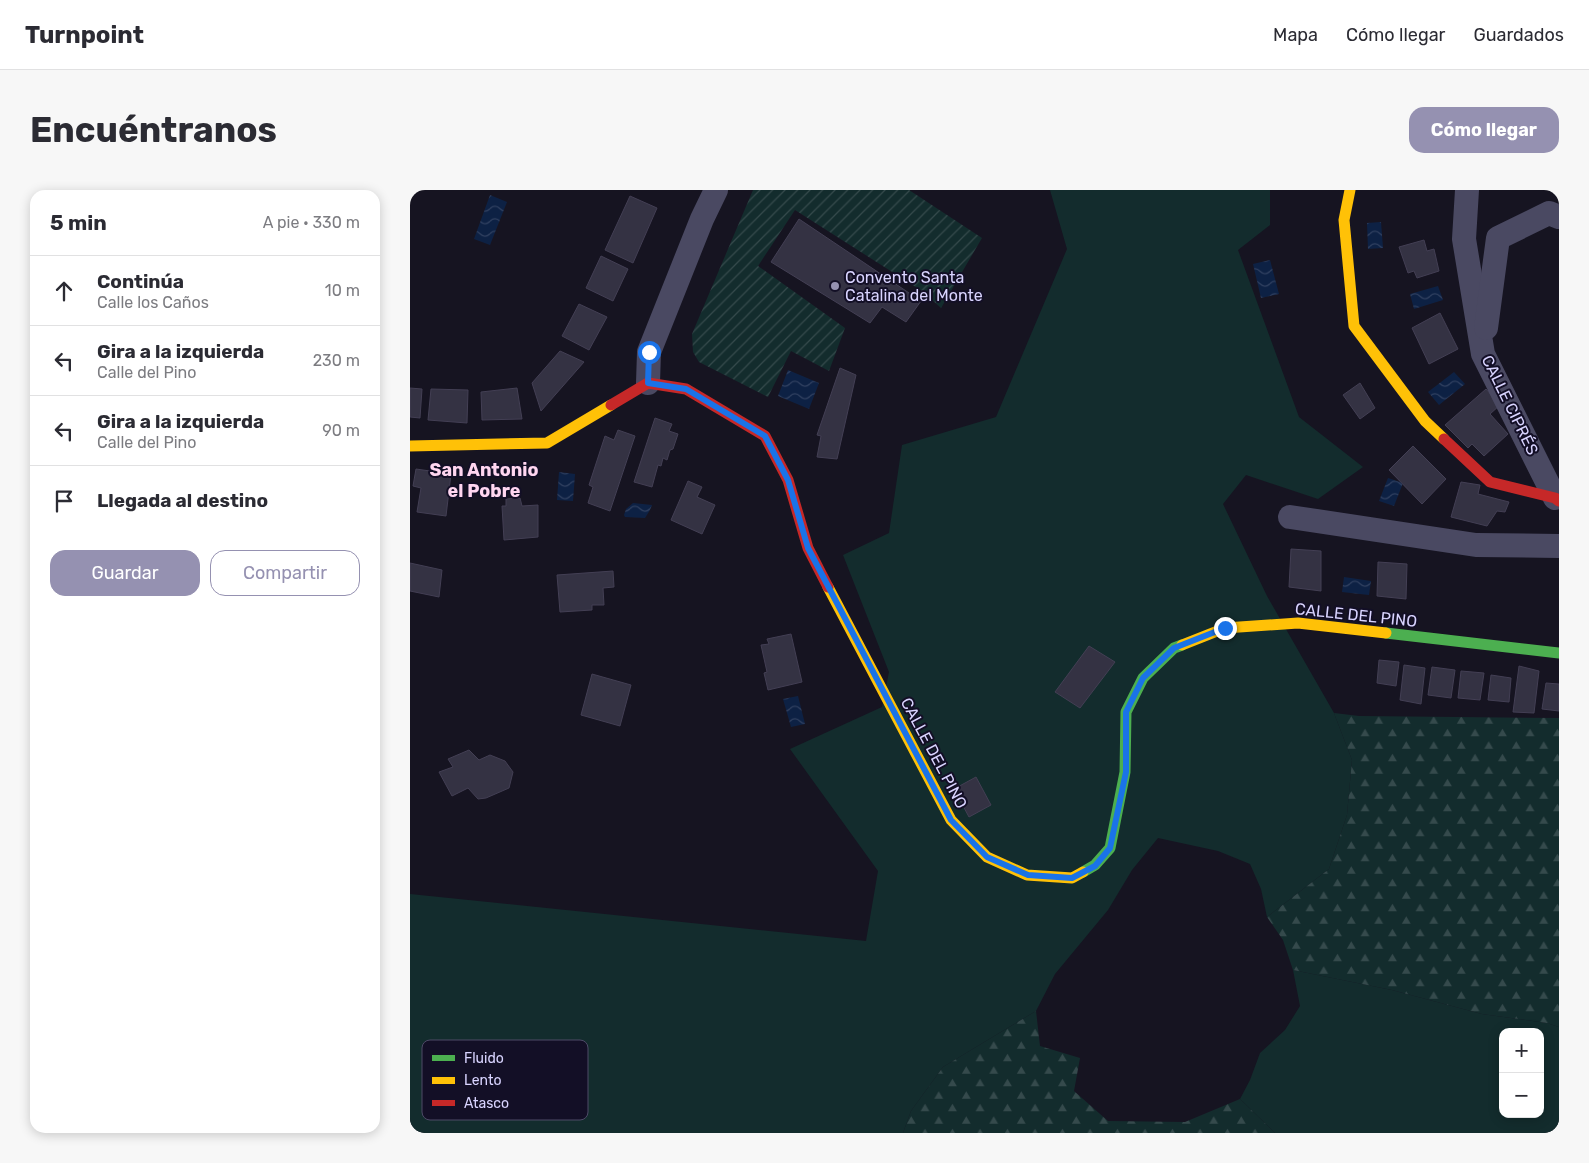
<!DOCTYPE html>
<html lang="es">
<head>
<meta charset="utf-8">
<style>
  body { margin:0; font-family:Rubik,sans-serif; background:#f7f7f7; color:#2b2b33 }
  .controls { position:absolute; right:15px; bottom:15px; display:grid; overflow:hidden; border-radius:10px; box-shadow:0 2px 12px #0003 }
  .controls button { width:45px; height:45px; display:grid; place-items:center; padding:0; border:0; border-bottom:1px solid #e1e1e2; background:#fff; color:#2b2b33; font:25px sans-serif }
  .stop { position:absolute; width:15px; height:15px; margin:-11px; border:4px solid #1a73e8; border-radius:50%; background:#fff }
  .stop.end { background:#1a73e8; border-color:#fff; box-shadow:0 1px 5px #0008 }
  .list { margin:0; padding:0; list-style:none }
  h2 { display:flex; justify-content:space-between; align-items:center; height:65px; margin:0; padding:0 20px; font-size:21px }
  h2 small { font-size:16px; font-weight:400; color:#7c7c81 }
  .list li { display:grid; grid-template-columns:32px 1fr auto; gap:15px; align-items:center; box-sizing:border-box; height:70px; padding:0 20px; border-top:1px solid #e1e1e2 }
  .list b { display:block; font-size:19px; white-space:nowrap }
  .list p { margin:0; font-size:16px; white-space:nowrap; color:#7c7c81 }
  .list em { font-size:16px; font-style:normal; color:#7c7c81 }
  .actions { display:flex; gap:10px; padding:15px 20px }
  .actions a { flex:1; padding:11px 0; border:1px solid #9591b1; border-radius:15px; text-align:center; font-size:18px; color:#9591b1 }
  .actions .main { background:#9591b1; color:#fff }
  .icon { flex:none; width:28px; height:28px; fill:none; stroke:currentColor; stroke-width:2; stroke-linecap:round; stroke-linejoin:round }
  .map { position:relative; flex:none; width:1149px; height:943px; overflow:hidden; border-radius:15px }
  header { display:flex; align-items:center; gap:30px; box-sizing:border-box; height:70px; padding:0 25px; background:#fff; border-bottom:1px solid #e1e1e2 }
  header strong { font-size:24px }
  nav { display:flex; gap:28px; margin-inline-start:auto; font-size:18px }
  .intro { display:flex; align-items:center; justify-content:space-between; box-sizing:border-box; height:120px; padding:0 30px }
  h1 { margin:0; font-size:35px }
  .button { padding:12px 22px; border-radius:15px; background:#9591b1; color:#fff; font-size:18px; font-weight:700 }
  main { display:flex; gap:30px; padding:0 30px }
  aside { flex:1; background:#fff; border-radius:15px; box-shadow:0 2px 12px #0003 }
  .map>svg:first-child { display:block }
</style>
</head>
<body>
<header>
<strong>Turnpoint</strong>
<nav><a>Mapa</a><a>Cómo llegar</a><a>Guardados</a></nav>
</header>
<div class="intro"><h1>Encuéntranos</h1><a class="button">Cómo llegar</a></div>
<main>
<aside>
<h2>5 min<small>A pie · 330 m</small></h2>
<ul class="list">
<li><svg class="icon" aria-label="ahead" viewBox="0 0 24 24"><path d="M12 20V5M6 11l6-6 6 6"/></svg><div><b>Continúa</b><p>Calle los Caños</p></div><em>10 m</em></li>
<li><svg class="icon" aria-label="left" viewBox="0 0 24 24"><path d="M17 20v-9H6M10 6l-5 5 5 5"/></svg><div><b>Gira a la izquierda</b><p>Calle del Pino</p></div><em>230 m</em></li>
<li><svg class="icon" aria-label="left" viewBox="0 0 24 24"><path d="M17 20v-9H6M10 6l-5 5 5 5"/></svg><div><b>Gira a la izquierda</b><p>Calle del Pino</p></div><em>90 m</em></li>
<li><svg class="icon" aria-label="arrive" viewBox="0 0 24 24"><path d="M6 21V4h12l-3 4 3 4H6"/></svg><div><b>Llegada al destino</b></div></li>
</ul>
<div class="actions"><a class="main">Guardar</a><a>Compartir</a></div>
</aside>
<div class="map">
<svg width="1149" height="943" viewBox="0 0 1149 943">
  <defs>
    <pattern id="forest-firs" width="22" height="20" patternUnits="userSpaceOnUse" patternTransform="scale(1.25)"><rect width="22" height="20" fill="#132c2d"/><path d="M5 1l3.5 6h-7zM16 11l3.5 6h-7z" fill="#354a4c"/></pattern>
    <pattern id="garden-furrows" width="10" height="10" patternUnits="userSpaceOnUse" patternTransform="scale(1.25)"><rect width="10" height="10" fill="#132c2d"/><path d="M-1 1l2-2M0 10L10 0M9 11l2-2" fill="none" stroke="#354a4c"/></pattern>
    <pattern id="water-waves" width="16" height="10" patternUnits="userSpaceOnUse" patternTransform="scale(1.25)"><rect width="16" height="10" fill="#0d2144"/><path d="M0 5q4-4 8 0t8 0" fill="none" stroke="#304060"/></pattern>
  </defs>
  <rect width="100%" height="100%" fill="#161421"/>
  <g fill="#132c2d" fill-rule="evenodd">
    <path d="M640,0H860V35L828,60L889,227L953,277L908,309L836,285L813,314L857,406L924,523L942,570L937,625L919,679L857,727L851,699L840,674L808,661L748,648L722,680L698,720L645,784L626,821L533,877L501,921L493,943H0V704L456,751L468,681L380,559L472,517L479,482L433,365L479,343L492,255L586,227L657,59Z"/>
    <path d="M883,780L982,800L1072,824L1137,833L1149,837V943H865L830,909L840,890L850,863L875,840L890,816ZM1093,842H1130V924H1093Z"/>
  </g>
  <g fill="url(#forest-firs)">
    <path d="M924,523L949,526L1149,528V837L1137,833L1072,824L982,800L883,780L873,750L857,727L919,679L937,625L942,570Z"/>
    <path d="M626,821L630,856L670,868L664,901L698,931L775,932L830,909L865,943H493L501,921L533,877Z"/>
  </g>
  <path fill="url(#garden-furrows)" d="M343,0H499L572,48L531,118L512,101L385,20L348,76L435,138L419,181L381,161L358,207L289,172L283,162L282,144Z"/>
  <g fill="url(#water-waves)">
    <path d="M80,5L97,12L80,55L64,49Z"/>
    <path d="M971,32L973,58L958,59L957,33Z"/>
    <path d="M860,70L869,104L851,108L843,74Z"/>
    <path d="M1028,96L1033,110L1004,119L1000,104Z"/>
    <path d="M378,180L409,193L399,219L368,206Z"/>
    <path d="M1044,182L1055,194L1029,215L1018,202Z"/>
    <path d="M149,282L165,284L163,311L147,310Z"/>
    <path d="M978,288L993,293L984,316L969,311Z"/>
    <path d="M223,313L242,315L240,320L235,328L215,327L214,325L216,319Z"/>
    <path d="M934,387L961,391L959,405L932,402Z"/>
    <path d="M388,506L395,534L381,537L373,509Z"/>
  </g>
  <g fill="#343243" stroke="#433f54">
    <path d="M220,6L247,18L223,73L195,60Z"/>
    <path d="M389,29L511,111L496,132L472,117L460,133L361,72Z"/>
    <path d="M1014,50L1017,61L1024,59L1029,81L1007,88L1004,81L998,83L989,57Z"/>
    <path d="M191,66L218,79L203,111L176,98Z"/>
    <path d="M169,114L197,127L179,160L152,146Z"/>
    <path d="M1030,123L1048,159L1019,174L1002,138Z"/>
    <path d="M150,161L174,172L131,221L122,193Z"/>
    <path d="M430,178L446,185L427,269L407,267L411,246L407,245Z"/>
    <path d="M950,193L965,218L950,229L933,205Z"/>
    <path d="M0,198L12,199L10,228L0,227Z"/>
    <path d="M107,198L112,229L72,230L71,202Z"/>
    <path d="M21,199L58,200L57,233L18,230Z"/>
    <path d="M1076,199L1090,215L1080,224L1098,244L1074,266L1062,254L1058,258L1035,235Z"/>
    <path d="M245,228L262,234L259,241L268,244L263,259L260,260L257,270L253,268L251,276L248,275L242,297L224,292Z"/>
    <path d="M208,240L225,246L200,321L178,313L183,297L179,295L195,246L204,250Z"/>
    <path d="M1003,256L1036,289L1012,314L979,280Z"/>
    <path d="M6,279L41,284L36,326L7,322L11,298L3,296Z"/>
    <path d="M278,291L292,297L287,307L305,315L292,344L261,330Z"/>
    <path d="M1051,292L1070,295L1068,304L1099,312L1095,322L1087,321L1077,336L1041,327Z"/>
    <path d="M110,308L112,316L128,315V347L94,350L92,316H96V309Z"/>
    <path d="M881,359L911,361V401L879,397Z"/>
    <path d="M968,372L997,374L996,409L967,406Z"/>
    <path d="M0,373L32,380L29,407L0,401Z"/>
    <path d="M203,381L204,397L193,398L194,415H182V420L150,422L147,385Z"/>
    <path d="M381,444L392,492L358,500L354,483L357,482L351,455L359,454L357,449Z"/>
    <path d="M679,456L705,472L670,518L645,502Z"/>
    <path d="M969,470L989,472L986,496L967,493Z"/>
    <path d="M994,475L1015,478L1011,514L990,510Z"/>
    <path d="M1109,476L1129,481L1124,523L1103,522Z"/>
    <path d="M1022,477L1045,480L1041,508L1018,505Z"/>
    <path d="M1051,481L1074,483L1070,510L1048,508Z"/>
    <path d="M182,484L221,495L210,536L171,525Z"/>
    <path d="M1081,485L1101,488L1099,512L1078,510Z"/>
    <path d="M1136,493L1149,494V521L1132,519Z"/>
    <path d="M59,560L69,570L80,565L95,571L103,582L99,598L76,608L68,609L58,598L42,606L29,582L43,577L38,569Z"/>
    <path d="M566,587L581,615L559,627L544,599Z"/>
  </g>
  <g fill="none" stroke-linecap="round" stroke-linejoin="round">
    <g stroke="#4a4962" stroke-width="24">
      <path d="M1057,0L1054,49L1073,164L1145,308"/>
      <path d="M1076,138L1088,48L1139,23L1149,27"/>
      <path d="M238,193L239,162L292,29L306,0"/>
      <path d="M880,327L1066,355L1149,356"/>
    </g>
    <g stroke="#4caf50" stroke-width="11">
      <path d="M976,443L1149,463"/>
      <path d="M673,682L685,675L700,658L715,582L716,522L733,488L764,458L772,455"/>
    </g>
    <g stroke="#ffc107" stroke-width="11">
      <path d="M940,0L934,30L944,136L1015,231L1034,249"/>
      <path d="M0,256L137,253L201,215"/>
      <path d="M418,397L541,630L577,667L617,685L662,688L673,682"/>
      <path d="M772,455L815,438L888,433L976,443"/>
    </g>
    <g stroke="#c62828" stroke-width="11">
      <path d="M201,215L238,193L276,199L355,246L378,290L398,358L418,397"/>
      <path d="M1034,249L1080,292L1145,308L1149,311"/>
    </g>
  </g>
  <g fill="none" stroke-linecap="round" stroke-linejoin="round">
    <path stroke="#1a73e8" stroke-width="6" d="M239,162L238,193L276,199L355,246L378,290L398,358L541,630L577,667L618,685L662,688L685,676L700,658L716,582V522L733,488L764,458L815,438"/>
  </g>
  <circle fill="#9591b1" stroke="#130f26" stroke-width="2" cx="425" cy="96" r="5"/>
  <g text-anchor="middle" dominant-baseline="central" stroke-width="4" stroke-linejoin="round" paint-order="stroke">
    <g font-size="16" fill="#d9d4ff" stroke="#130f26" text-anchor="start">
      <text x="435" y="87">Convento Santa<tspan x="435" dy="18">Catalina del Monte</tspan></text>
    </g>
    <g font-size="16" fill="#d9d4ff" stroke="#130f26">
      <text transform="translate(1100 215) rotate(64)">CALLE CIPRÉS</text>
      <text transform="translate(946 425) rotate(6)">CALLE DEL PINO</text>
      <text transform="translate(524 563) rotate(62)">CALLE DEL PINO</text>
    </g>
    <g font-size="18" font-weight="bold" fill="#ffd6f0" stroke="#130f26">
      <text x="74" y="280">San Antonio<tspan x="74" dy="21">el Pobre</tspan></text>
    </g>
  </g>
  <rect x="12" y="850" width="166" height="80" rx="8" fill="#130f26" stroke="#4e4a67" stroke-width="1"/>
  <rect x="22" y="865" width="23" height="6" fill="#4caf50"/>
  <rect x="22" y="887" width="23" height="7" fill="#ffc107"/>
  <rect x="22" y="910" width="23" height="6" fill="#c62828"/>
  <g font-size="14" fill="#d9d4ff">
    <text x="54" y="873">Fluido</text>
    <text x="54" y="895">Lento</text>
    <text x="54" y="918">Atasco</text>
  </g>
</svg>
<div class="controls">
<button>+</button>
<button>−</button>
</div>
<div class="stop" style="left:239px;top:162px"></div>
<div class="stop end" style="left:815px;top:438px"></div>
</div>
</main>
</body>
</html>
